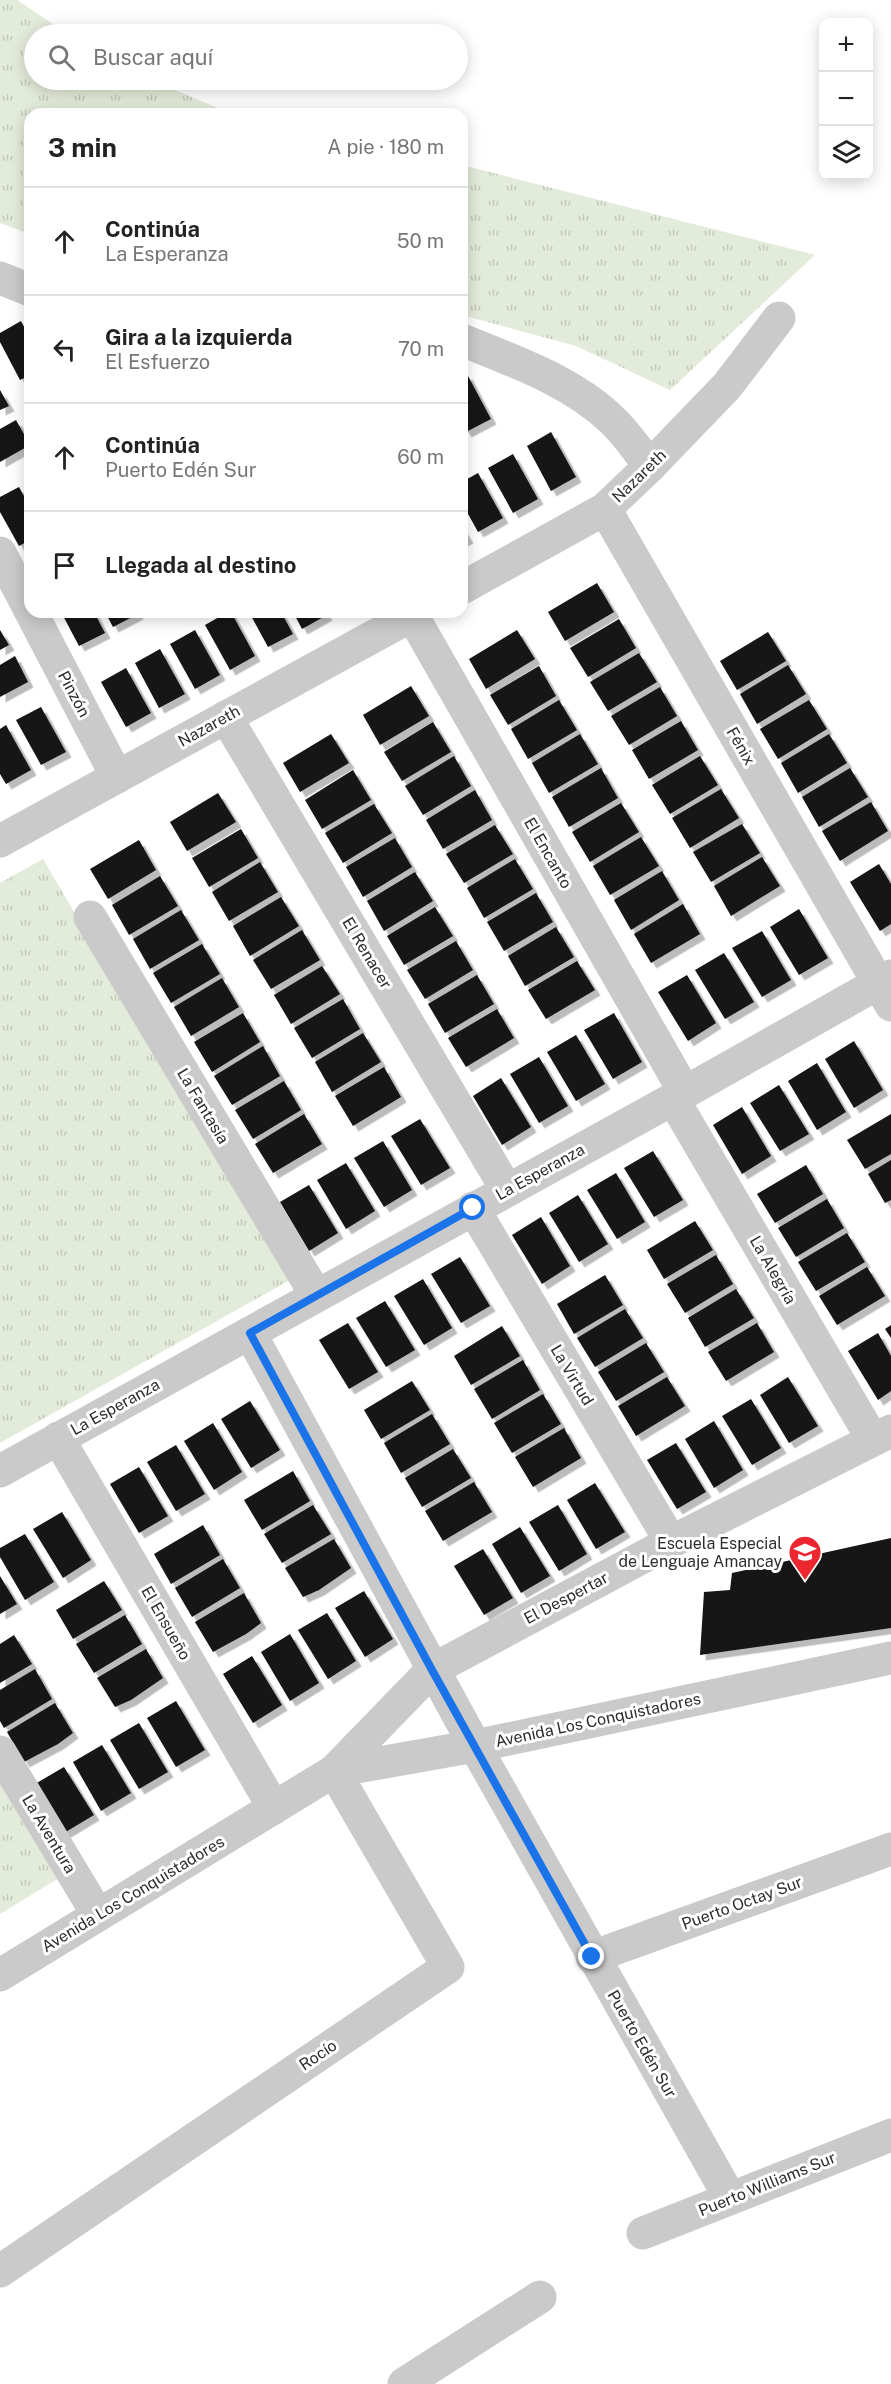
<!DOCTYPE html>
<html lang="es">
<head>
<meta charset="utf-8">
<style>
  body { margin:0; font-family:"Public Sans",sans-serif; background:#f6f6f6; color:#222 }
  .controls { position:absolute; right:18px; top:18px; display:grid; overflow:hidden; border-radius:12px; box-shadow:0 3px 15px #0003 }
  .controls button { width:54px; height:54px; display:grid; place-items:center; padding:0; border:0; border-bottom:2px solid #e0e0e0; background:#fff; color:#222; font:30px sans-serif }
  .stop { position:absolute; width:18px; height:18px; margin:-14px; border:4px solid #1a73e8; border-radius:50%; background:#fff }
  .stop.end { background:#1a73e8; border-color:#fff; box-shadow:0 2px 6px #0008 }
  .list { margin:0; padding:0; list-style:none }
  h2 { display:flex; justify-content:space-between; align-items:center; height:78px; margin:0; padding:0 24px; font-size:26px }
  h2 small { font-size:20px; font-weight:400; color:#767676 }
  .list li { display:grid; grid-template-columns:39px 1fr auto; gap:18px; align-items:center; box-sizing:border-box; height:108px; padding:0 24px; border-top:2px solid #e0e0e0 }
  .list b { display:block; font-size:22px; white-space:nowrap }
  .list p { margin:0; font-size:20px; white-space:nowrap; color:#767676 }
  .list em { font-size:20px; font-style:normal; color:#767676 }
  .icon { flex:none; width:33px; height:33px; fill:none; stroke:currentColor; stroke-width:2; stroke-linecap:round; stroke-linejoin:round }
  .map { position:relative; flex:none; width:891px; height:2384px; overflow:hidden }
  .search { position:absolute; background:#fff; box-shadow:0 3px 15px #0003; left:24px; top:24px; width:444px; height:66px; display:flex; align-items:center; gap:15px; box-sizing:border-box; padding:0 21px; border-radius:33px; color:#767676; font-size:22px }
  .panel { position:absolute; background:#fff; box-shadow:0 3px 15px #0003; left:24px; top:108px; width:444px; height:510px; border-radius:18px }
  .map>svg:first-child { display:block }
</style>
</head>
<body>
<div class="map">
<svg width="891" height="2384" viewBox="0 0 891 2384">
  <defs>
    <pattern id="grass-tufts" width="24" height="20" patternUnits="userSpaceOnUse" patternTransform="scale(1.5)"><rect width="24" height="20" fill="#e3ebda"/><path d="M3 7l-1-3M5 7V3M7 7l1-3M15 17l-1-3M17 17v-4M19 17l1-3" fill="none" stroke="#c3cabb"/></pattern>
    <filter id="shadow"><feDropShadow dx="5.5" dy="5.5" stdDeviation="0" flood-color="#0004"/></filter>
  </defs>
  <rect width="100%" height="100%" fill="#fff"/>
  <g fill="url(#grass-tufts)">
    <path d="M0,0H17L68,34H34V80H151L225,111L237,114H30V234L0,223Z"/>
    <path d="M462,165L815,255L670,390L576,346L462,315Z"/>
    <path d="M43,859L290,1280L0,1443V883Z"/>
    <path d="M0,1782L59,1878L0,1914Z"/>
  </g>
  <g fill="#141414" filter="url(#shadow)">
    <path d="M21,321L30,338V375L20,380L0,342V333Z"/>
    <path d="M467,374L491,419L466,432L462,425V376Z"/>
    <path d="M0,390L9,406L0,410Z"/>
    <path d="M16,420L30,445L0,462V429Z"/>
    <path d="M551,432L576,477L551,491L527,446Z"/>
    <path d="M513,454L538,499L513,513L488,468Z"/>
    <path d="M478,473L503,518L478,532L462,503V482Z"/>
    <path d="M19,487L30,507V540L19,546L0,512V497Z"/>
    <path d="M462,528L468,538L462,541Z"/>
    <path d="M597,583L614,612L565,641L548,612Z"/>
    <path d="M61,612H94L105,633L79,646Z"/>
    <path d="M105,612H137L138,614L113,627Z"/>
    <path d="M228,612H231L255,656L230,670L205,625Z"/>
    <path d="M249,612H281L293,634L268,647Z"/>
    <path d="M293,612H325L327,615L302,629Z"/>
    <path d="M619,619L636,648L588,677L570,648Z"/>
    <path d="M0,630L9,645L0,650Z"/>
    <path d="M195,630L220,675L195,689L170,644Z"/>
    <path d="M517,630L535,659L486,689L469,659Z"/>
    <path d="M768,632L786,661L737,690L720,661Z"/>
    <path d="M160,649L185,694L159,708L135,663Z"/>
    <path d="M639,653L657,682L608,711L590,682Z"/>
    <path d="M15,656L28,682L0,697V665Z"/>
    <path d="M788,665L806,694L757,724L740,694Z"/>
    <path d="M539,666L556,696L508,725L490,695Z"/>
    <path d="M126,668L151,713L126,727L101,682Z"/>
    <path d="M411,686L429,716L380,745L363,715Z"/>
    <path d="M660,687L677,716L629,745L611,716Z"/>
    <path d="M559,700L577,730L528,759L511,729Z"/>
    <path d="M809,700L827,729L778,759L760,729Z"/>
    <path d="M41,707L66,752L41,765L16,720Z"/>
    <path d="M681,721L698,750L649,779L632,750Z"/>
    <path d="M433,722L451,752L402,781L384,752Z"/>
    <path d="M6,725L31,770L6,784L0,774V729Z"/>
    <path d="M331,734L349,763L300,792L283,763Z"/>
    <path d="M580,734L598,764L549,793L532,763Z"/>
    <path d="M829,734L847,763L798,793L781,763Z"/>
    <path d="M454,756L471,786L423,815L405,786Z"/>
    <path d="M700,756L718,785L670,814L652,785Z"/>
    <path d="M601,768L618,798L569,827L552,797Z"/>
    <path d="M850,768L868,797L819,827L802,797Z"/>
    <path d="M353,770L371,800L322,829L305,800Z"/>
    <path d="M721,789L739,818L690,848L672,818Z"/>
    <path d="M475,790L492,820L443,849L426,820Z"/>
    <path d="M218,793L236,822L187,851L170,822Z"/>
    <path d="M871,802L888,831L840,861L822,831Z"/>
    <path d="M621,803L639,832L590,862L572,832Z"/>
    <path d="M374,804L392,833L343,863L325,833Z"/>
    <path d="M742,824L760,853L711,882L693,852Z"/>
    <path d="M495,825L513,854L464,883L446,854Z"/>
    <path d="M241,829L258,858L209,887L192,858Z"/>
    <path d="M641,837L659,866L610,895L593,866Z"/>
    <path d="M395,838L412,867L363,897L346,867Z"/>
    <path d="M139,840L156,870L108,899L90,869Z"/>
    <path d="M762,857L780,886L731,916L714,886Z"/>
    <path d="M515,859L533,889L484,918L467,888Z"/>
    <path d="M260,862L278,892L229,921L212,892Z"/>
    <path d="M879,864L891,884V924L880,931L850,882Z"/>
    <path d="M662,871L679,900L631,930L614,900Z"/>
    <path d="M415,872L433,901L384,931L367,901Z"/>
    <path d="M160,876L178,906L129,935L112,905Z"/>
    <path d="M536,893L553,922L504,951L487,922Z"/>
    <path d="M281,897L299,926L250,956L233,926Z"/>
    <path d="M683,904L700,934L651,963L634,934Z"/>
    <path d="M435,907L453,936L404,965L387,936Z"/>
    <path d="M799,909L828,958L799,975L770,927Z"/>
    <path d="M181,910L199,940L150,969L133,939Z"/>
    <path d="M556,927L574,957L525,986L508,956Z"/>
    <path d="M302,930L320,960L271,989L253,960Z"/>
    <path d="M762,931L791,980L762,997L732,948Z"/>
    <path d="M456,941L473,970L425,999L407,970Z"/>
    <path d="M202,944L220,974L171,1003L153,973Z"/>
    <path d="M724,953L754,1002L725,1019L695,970Z"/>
    <path d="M577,961L595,990L546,1019L528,990Z"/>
    <path d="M322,966L340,994L291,1024L274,995Z"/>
    <path d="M477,975L494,1004L445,1033L428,1004Z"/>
    <path d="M687,975L716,1023L688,1041L658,992Z"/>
    <path d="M222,978L239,1007L191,1036L174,1007Z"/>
    <path d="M343,999L360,1029L312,1058L294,1028Z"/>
    <path d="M497,1009L514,1038L466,1067L448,1038Z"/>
    <path d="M243,1013L260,1042L212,1072L194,1042Z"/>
    <path d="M614,1013L642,1062L613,1079L584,1030Z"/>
    <path d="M363,1033L381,1062L332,1092L315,1062Z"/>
    <path d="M576,1035L605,1084L576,1101L547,1052Z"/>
    <path d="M854,1041L883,1090L854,1108L825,1059Z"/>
    <path d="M263,1046L280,1076L232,1105L214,1076Z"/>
    <path d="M539,1057L568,1106L539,1123L510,1074Z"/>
    <path d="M817,1063L846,1112L817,1130L788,1081Z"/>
    <path d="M384,1067L401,1097L353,1126L335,1096Z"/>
    <path d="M501,1078L531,1127L502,1145L473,1096Z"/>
    <path d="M284,1081L301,1110L253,1139L235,1110Z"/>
    <path d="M779,1085L809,1134L780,1151L750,1103Z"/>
    <path d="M742,1107L771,1156L742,1174L713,1125Z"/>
    <path d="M304,1114L322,1144L273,1173L255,1144Z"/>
    <path d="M891,1114V1154L865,1169L847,1140Z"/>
    <path d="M420,1119L450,1168L421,1185L391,1136Z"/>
    <path d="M383,1141L412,1190L384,1207L354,1158Z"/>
    <path d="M653,1151L683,1200L654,1217L624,1168Z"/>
    <path d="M891,1160V1200L885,1203L868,1174Z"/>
    <path d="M346,1163L375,1211L346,1229L317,1180Z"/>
    <path d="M806,1165L823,1194L775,1223L757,1194Z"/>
    <path d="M616,1173L645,1222L617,1239L587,1190Z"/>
    <path d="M309,1185L338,1233L309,1251L280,1202Z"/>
    <path d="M578,1195L608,1244L579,1262L549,1213Z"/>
    <path d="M827,1199L844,1228L796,1257L778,1228Z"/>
    <path d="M541,1217L570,1266L542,1284L512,1235Z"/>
    <path d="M695,1221L713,1250L664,1279L647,1250Z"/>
    <path d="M847,1233L865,1262L816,1291L798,1262Z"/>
    <path d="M716,1255L733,1284L685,1313L667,1284Z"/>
    <path d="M460,1257L490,1306L461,1323L431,1274Z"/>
    <path d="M867,1267L885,1296L837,1325L819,1296Z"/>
    <path d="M605,1275L623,1305L574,1334L557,1304Z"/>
    <path d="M423,1279L452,1328L424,1345L394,1296Z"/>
    <path d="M736,1289L754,1318L705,1347L688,1318Z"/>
    <path d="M385,1301L415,1350L386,1367L356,1318Z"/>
    <path d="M625,1309L643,1338L595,1367L577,1338Z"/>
    <path d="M348,1323L378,1372L349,1389L319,1340Z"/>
    <path d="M757,1323L774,1352L726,1381L708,1352Z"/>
    <path d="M891,1325V1338L885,1329Z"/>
    <path d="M502,1326L520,1356L471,1385L454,1356Z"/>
    <path d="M878,1333L891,1356V1391L878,1400L848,1351Z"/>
    <path d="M646,1343L664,1372L616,1401L598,1372Z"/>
    <path d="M523,1360L540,1390L492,1419L474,1389Z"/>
    <path d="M667,1377L685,1406L636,1436L618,1406Z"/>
    <path d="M788,1377L818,1426L789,1443L760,1395Z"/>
    <path d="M412,1381L430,1410L381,1439L364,1410Z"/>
    <path d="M543,1394L561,1424L512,1453L494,1423Z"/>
    <path d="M751,1399L781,1448L752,1465L722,1416Z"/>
    <path d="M250,1401L280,1450L251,1468L221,1419Z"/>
    <path d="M432,1414L450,1444L401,1473L384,1443Z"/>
    <path d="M714,1421L743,1470L714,1488L685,1439Z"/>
    <path d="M213,1423L242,1472L214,1490L184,1441Z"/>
    <path d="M564,1428L581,1458L533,1487L515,1457Z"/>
    <path d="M676,1443L706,1492L677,1509L647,1460Z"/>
    <path d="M176,1445L205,1494L176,1511L147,1462Z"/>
    <path d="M453,1449L471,1478L422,1507L405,1478Z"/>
    <path d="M139,1467L168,1516L139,1533L110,1484Z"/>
    <path d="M293,1471L310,1501L262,1530L244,1500Z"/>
    <path d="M474,1482L492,1512L443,1541L425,1511Z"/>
    <path d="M595,1483L625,1532L596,1549L567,1500Z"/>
    <path d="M313,1505L331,1534L282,1563L264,1534Z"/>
    <path d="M558,1505L587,1554L559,1571L529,1522Z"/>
    <path d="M62,1512L91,1560L63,1578L33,1529Z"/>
    <path d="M203,1525L220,1555L171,1584L154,1554Z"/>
    <path d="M520,1527L550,1576L521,1593L492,1544Z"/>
    <path d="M25,1534L54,1582L25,1600L0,1557V1548Z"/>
    <path d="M891,1538V1628L700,1655L704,1592L730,1590L732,1573Z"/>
    <path d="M334,1539L351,1568L319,1590L303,1597L285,1568Z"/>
    <path d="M483,1549L513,1598L484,1615L454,1566Z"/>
    <path d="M223,1559L240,1588L192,1617L175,1588Z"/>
    <path d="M0,1576L17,1604L0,1614Z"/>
    <path d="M104,1581L122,1610L73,1639L56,1610Z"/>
    <path d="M364,1591L393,1639L365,1657L335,1608Z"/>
    <path d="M244,1593L261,1623L246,1634L213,1652L195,1622Z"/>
    <path d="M327,1613L356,1661L328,1679L298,1630Z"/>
    <path d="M125,1615L142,1644L94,1673L76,1644Z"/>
    <path d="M290,1634L319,1683L290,1701L261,1652Z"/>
    <path d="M14,1635L32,1664L0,1683V1644Z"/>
    <path d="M146,1649L163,1678L131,1700L115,1707L97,1678Z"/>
    <path d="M252,1656L282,1705L253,1723L223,1674Z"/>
    <path d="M35,1669L52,1699L4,1728L0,1721V1690Z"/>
    <path d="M176,1701L205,1750L176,1767L147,1718Z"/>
    <path d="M55,1703L73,1733L58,1744L24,1762L7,1732Z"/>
    <path d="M139,1723L168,1772L139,1789L110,1740Z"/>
    <path d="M102,1745L131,1793L101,1811L73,1762Z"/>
    <path d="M64,1767L94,1815L64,1833L35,1784Z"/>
  </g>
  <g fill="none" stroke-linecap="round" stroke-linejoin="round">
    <g stroke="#cacaca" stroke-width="33">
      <path d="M0,278L30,290"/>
      <path d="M462,340C513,361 572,381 612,420C626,433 638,451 650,466"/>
      <path d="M605,509L891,1005"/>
      <path d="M0,553L30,610"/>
      <path d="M462,588L605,509L650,466L727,386L779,318"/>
      <path d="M31,612L117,777"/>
      <path d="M412,615L684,1091"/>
      <path d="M226,717L507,1190"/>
      <path d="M0,841L418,612"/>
      <path d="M90,917L316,1295"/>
      <path d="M673,1099L873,1440"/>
      <path d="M473,1208L671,1542"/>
      <path d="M250,1333L475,1746L730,2198"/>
      <path d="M58,1438L274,1808"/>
      <path d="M0,1471L673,1099L891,976"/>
      <path d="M0,1752L98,1915"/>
      <path d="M334,1771L432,1670L671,1542L891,1431"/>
      <path d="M592,1957L891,1849"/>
      <path d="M0,1975L334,1771L475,1746L891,1658"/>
      <path d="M643,2233L891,2135"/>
      <path d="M0,2271L448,1967L334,1771"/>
      <path d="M404,2384L540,2297"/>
    </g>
  </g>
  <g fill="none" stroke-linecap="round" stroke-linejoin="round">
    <path stroke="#1a73e8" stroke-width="8" d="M473,1208L250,1333L432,1670L592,1957"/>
  </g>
  <defs>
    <symbol id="school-pin" viewBox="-11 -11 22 30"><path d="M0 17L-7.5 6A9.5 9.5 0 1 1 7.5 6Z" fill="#ec272f" stroke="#fff"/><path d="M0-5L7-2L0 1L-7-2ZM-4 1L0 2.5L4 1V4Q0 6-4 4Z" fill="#fff"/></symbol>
  </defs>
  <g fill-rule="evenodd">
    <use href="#school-pin" x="786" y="1533" width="38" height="52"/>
  </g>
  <g text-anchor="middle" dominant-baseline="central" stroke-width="6" stroke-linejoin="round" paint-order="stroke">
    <g font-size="16" fill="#2d2d2d" stroke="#fff">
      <text transform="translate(639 476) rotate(-44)">Nazareth</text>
      <text transform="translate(74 694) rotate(62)">Pinzón</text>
      <text transform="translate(209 726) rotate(-29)">Nazareth</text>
      <text transform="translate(741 746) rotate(60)">Fénix</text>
      <text transform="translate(548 853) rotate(60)">El Encanto</text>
      <text transform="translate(367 953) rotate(59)">El Renacer</text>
      <text transform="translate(203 1106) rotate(59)">La Fantasía</text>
      <text transform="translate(540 1172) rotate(-29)">La Esperanza</text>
      <text transform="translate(773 1270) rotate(60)">La Alegría</text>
      <text transform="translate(572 1375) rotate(59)">La Virtud</text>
      <text transform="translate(115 1407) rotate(-29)">La Esperanza</text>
      <text transform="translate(566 1598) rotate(-28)">El Despertar</text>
      <text transform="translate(166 1623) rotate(60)">El Ensueño</text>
      <text transform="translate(598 1720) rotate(-12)">Avenida Los Conquistadores</text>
      <text transform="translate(49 1834) rotate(59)">La Aventura</text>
      <text transform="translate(133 1894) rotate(-31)">Avenida Los Conquistadores</text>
      <text transform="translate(742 1903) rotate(-20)">Puerto Octay Sur</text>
      <text transform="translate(642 2044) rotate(60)">Puerto Edén Sur</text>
      <text transform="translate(318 2055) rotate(-34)">Rocío</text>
      <text transform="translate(767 2184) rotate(-22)">Puerto Williams Sur</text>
    </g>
    <g font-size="16" fill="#2d2d2d" stroke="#fff" text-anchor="end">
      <text x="782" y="1543">Escuela Especial<tspan x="782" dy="18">de Lenguaje Amancay</tspan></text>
    </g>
  </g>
</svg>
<div class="controls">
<button>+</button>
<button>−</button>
<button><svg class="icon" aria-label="layers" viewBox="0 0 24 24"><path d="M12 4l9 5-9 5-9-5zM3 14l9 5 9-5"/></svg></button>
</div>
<div class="stop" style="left:473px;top:1208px"></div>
<div class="stop end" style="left:592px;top:1957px"></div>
<div class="search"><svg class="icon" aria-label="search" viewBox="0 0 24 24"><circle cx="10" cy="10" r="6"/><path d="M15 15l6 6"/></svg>Buscar aquí</div>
<section class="panel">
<h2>3 min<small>A pie · 180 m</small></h2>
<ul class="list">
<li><svg class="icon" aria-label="ahead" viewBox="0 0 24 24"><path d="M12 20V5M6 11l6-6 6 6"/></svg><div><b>Continúa</b><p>La Esperanza</p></div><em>50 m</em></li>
<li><svg class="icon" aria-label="left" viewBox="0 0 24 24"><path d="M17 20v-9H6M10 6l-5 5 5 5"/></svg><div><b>Gira a la izquierda</b><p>El Esfuerzo</p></div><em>70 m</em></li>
<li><svg class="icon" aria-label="ahead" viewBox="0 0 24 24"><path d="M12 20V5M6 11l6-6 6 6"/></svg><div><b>Continúa</b><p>Puerto Edén Sur</p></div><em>60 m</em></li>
<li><svg class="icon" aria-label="arrive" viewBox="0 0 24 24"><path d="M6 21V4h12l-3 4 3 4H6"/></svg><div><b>Llegada al destino</b></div></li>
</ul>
</section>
</div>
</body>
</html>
